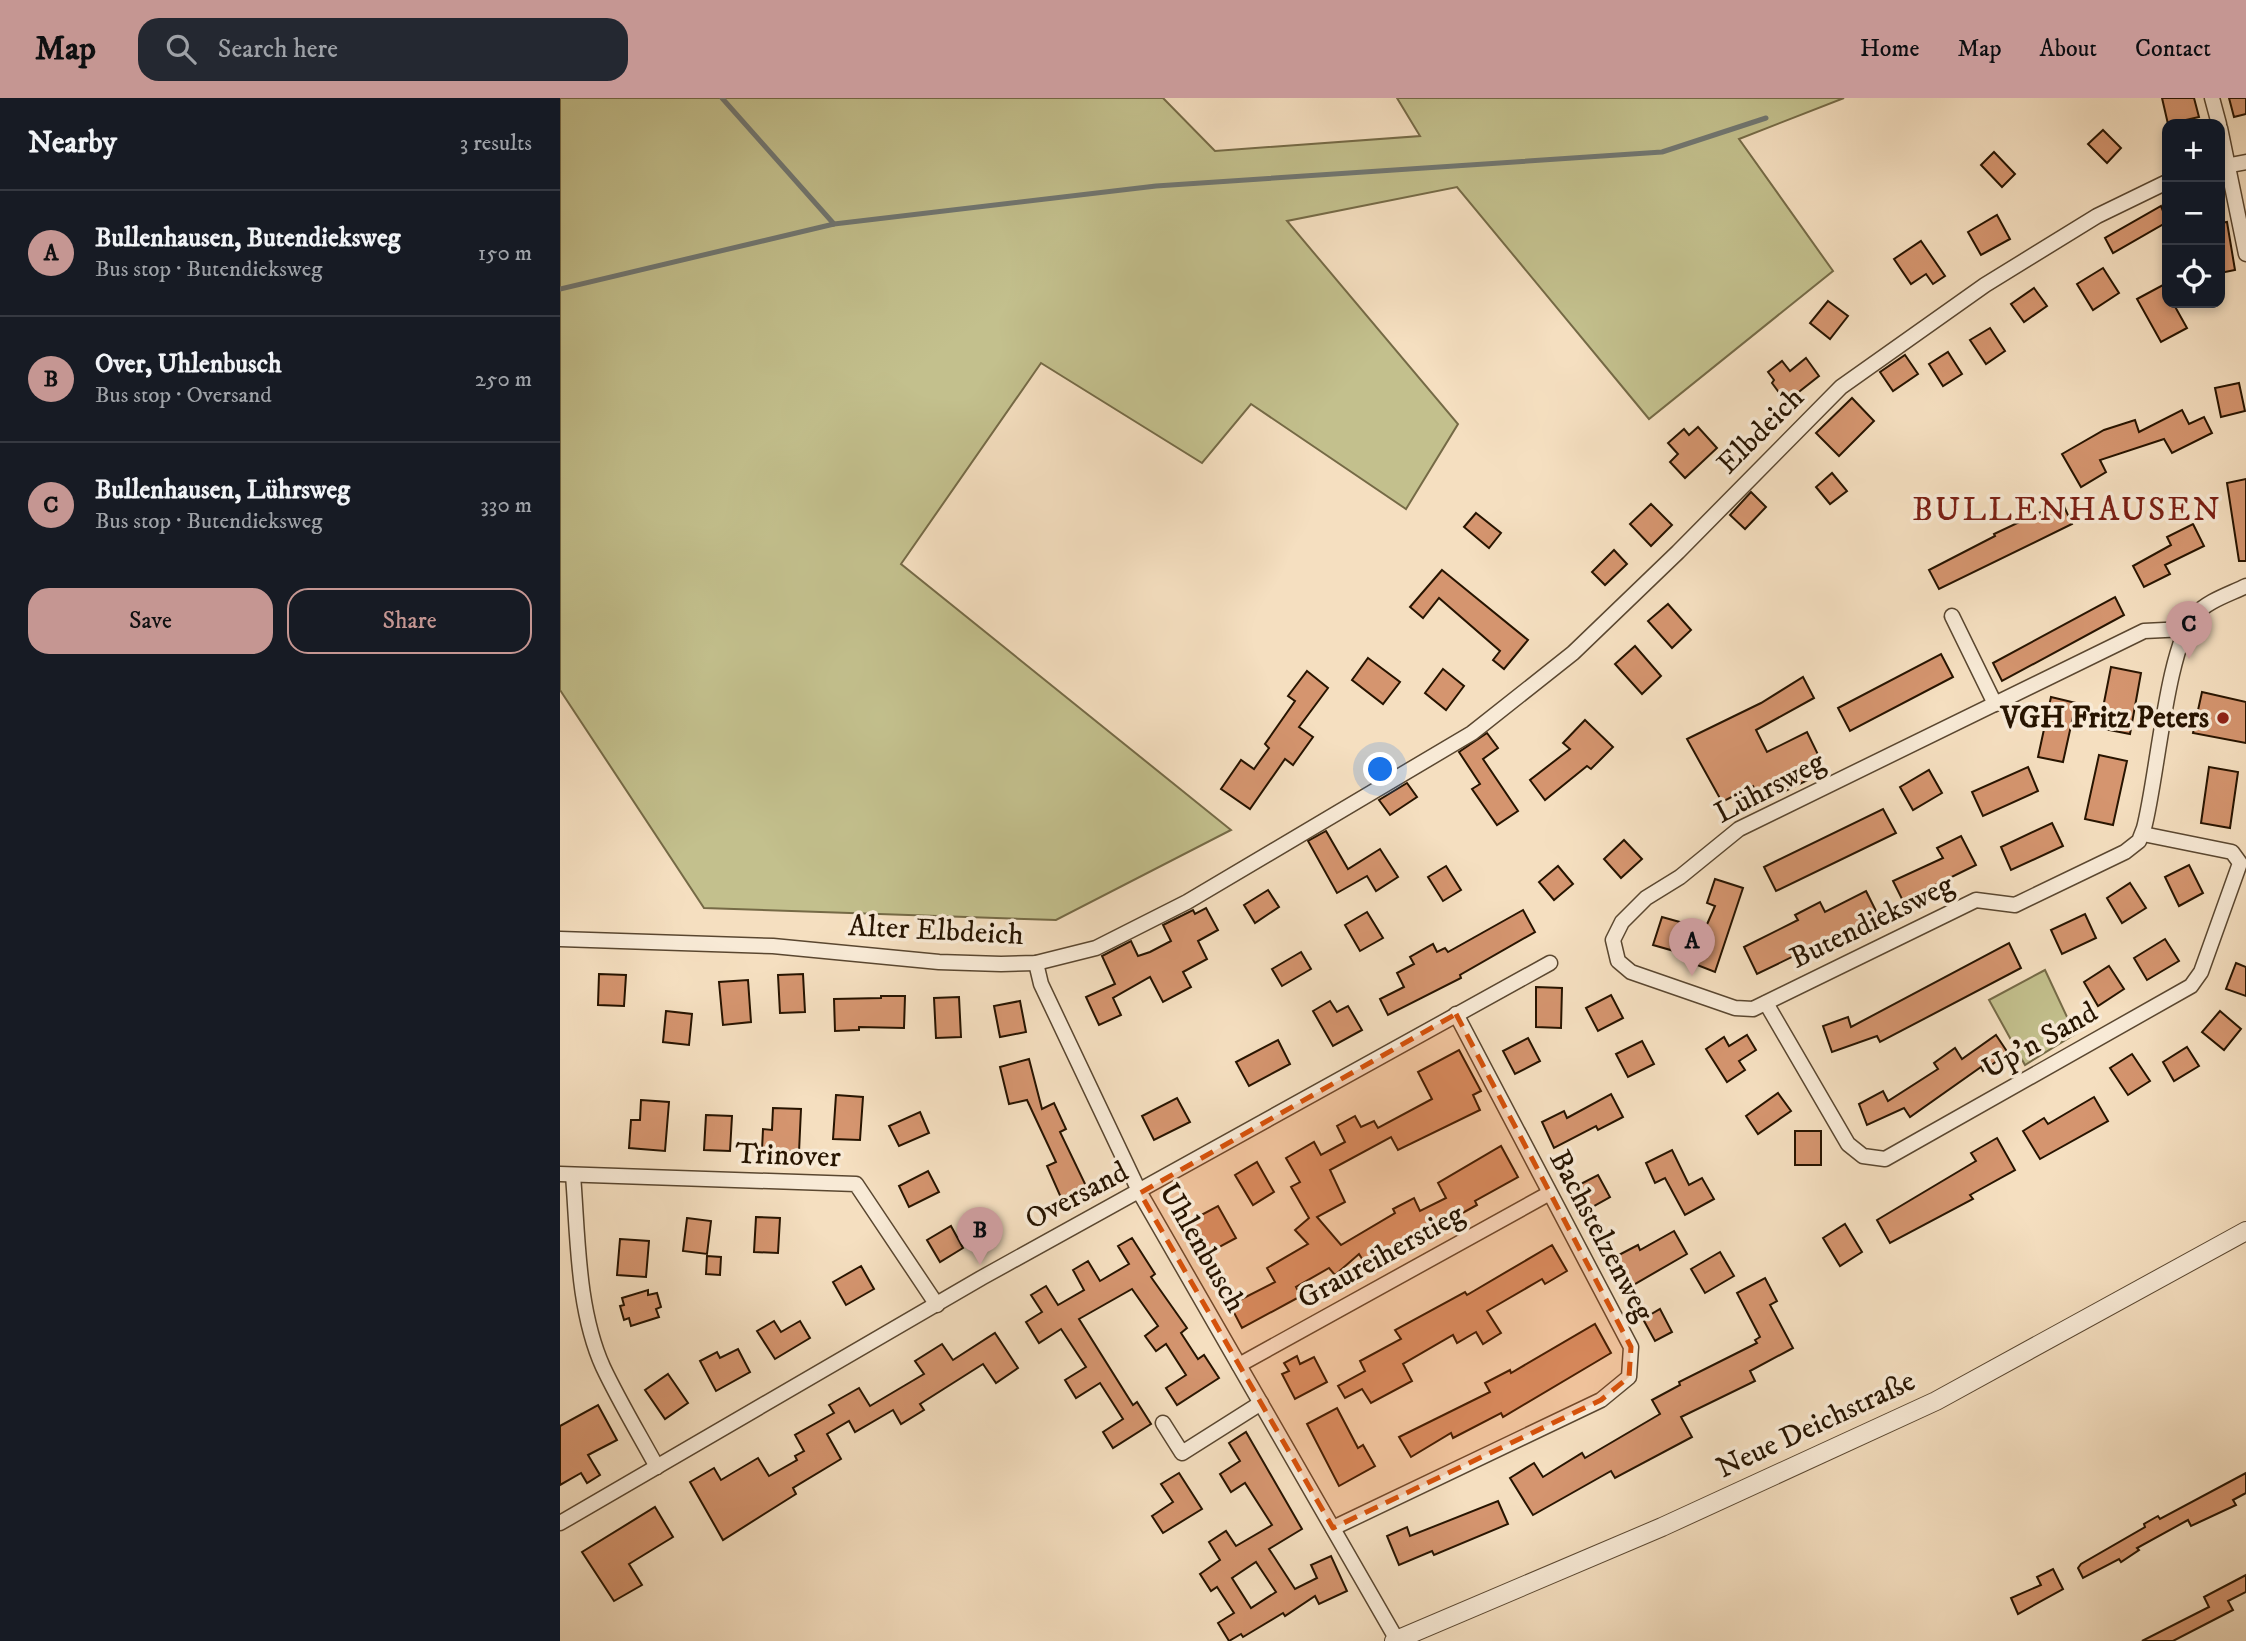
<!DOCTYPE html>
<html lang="en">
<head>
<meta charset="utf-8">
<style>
  body { margin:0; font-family:"IM FELL DW Pica",serif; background:#242831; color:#f1f3f6 }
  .controls { position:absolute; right:21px; top:21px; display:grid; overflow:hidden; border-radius:14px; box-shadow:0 4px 10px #0003 }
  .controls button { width:63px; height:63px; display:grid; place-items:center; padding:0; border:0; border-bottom:2px solid #363941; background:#171b24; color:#f1f3f6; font:35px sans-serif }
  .you { position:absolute; left:821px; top:672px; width:24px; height:24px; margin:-18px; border:5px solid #fff; border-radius:50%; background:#1a73e8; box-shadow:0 0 0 10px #1a73e833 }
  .badge { display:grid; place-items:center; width:46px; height:46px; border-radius:50%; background:#c59692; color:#111; font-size:23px; font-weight:700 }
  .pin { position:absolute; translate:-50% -58px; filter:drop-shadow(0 2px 4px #0008) }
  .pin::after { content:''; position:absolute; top:37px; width:24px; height:21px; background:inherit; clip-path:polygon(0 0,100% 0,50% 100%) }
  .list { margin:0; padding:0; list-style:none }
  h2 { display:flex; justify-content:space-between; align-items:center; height:91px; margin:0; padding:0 28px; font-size:30px }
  h2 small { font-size:23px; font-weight:400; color:#9ea1a6 }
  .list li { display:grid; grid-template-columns:46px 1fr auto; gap:21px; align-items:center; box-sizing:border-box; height:126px; padding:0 28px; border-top:2px solid #363941 }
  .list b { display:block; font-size:26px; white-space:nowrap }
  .list p { margin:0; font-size:23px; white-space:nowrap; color:#9ea1a6 }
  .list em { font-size:23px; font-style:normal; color:#9ea1a6 }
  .actions { display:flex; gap:14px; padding:21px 28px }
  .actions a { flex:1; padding:16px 0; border:2px solid #c59692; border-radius:21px; text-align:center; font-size:24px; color:#c59692 }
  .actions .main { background:#c59692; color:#111 }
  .icon { flex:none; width:38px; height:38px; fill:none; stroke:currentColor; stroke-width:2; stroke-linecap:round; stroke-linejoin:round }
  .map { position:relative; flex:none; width:1686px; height:1543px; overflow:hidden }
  header { display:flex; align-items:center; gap:42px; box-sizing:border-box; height:98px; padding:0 35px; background:#c59692; color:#111 }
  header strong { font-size:33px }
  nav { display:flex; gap:38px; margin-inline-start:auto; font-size:24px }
  .search { width:490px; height:63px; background:#242831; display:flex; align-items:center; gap:18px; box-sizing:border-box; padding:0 24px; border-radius:21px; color:#9ea1a6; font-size:26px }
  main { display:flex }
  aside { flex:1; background:#171b24 }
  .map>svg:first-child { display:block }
</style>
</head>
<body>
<header>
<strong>Map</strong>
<div class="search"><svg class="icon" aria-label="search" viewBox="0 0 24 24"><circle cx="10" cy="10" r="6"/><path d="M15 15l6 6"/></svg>Search here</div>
<nav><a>Home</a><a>Map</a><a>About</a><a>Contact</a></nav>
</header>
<main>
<aside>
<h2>Nearby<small>3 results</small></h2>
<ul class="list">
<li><span class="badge">A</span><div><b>Bullenhausen, Butendieksweg</b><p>Bus stop · Butendieksweg</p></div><em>150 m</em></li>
<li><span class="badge">B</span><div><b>Over, Uhlenbusch</b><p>Bus stop · Oversand</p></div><em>250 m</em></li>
<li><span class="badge">C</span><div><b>Bullenhausen, Lührsweg</b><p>Bus stop · Butendieksweg</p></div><em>330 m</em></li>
</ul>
<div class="actions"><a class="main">Save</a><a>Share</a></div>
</aside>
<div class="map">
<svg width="1686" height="1543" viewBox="0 0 1686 1543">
  <rect width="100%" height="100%" fill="#f5dfc0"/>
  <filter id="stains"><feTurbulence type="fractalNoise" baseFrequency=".00286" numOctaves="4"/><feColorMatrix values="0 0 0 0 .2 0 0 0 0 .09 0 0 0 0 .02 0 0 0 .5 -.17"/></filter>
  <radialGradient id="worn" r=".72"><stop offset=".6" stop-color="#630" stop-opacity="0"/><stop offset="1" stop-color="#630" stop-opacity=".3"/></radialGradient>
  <g fill="#c3c08d" stroke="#756a46" stroke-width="2">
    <path d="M0,0H603L655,53L860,38L837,0H1284L1179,41L1273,173L1089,321L897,89L727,123L898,326L846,411L691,306L642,365L481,265L341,466L671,732L496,822L144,810L0,592Z"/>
    <path d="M1485,872L1515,936L1465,967L1429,902Z"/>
  </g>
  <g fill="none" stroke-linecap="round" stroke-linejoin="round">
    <g stroke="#717772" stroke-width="5">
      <path d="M162,0L274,126"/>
      <path d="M0,191L274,126L596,88L1102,54L1206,20"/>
    </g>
  </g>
  <g fill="#d5956f" stroke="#271400" stroke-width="2" fill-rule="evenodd">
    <path d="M1602,0H1634L1639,19L1608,26Z"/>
    <path d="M1669,0H1686V16L1674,19Z"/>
    <path d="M1543,32L1561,50L1547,65L1528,46Z"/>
    <path d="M1434,54L1455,76L1442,89L1421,67Z"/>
    <path d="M1601,108L1607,124L1553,155L1545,140Z"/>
    <path d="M1437,117L1450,141L1421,157L1408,134Z"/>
    <path d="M1667,124L1675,172L1660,175V125Z"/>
    <path d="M1361,143L1385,178L1373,186L1366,176L1351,186L1334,161Z"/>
    <path d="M1543,170L1559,195L1533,212L1517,186Z"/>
    <path d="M1603,187L1607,205H1613L1627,230L1601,244L1577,201Z"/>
    <path d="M1474,190L1487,208L1464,224L1451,206Z"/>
    <path d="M1268,203L1288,218L1270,241L1250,225Z"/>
    <path d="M1430,230L1445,253L1426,266L1410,242Z"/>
    <path d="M1388,254L1402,276L1383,288L1369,266Z"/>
    <path d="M1345,257L1358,276L1333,293L1320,274Z"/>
    <path d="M1246,260L1259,278L1226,304L1212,285L1214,282L1208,274L1222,263L1230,273Z"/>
    <path d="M1679,285L1685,313L1661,319L1655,290Z"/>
    <path d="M1292,300L1314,323L1279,358L1256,335Z"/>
    <path d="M1622,312L1629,326L1644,319L1652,335L1612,355L1604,341L1540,362L1546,374L1521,389L1502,356L1544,332L1575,322L1579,334Z"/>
    <path d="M1138,329L1157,350L1125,380L1110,364L1118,356L1108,345L1124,331L1129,337Z"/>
    <path d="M1272,375L1287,393L1270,406L1256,389Z"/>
    <path d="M1686,381V463H1679L1667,385Z"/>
    <path d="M1191,394L1206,409L1185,431L1170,417Z"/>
    <path d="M1502,404L1512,426L1379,491L1369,472L1435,438L1434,436Z"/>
    <path d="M1091,406L1112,427L1091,448L1070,426Z"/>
    <path d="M916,415L941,435L929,450L904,429Z"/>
    <path d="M1633,426L1644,448L1605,467L1610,476L1584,489L1573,468L1611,447L1607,439Z"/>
    <path d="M1054,452L1067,466L1045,487L1032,474Z"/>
    <path d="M882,472L968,542L944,571L933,562L940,553L879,500L863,520L850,509Z"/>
    <path d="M1555,499L1564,517L1442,583L1433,565Z"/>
    <path d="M1108,506L1131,532L1112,550L1088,523Z"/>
    <path d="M1075,548L1101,578L1082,596L1055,566Z"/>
    <path d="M1381,556L1393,579L1290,633L1278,610Z"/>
    <path d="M808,560L840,584L823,606L792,582Z"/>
    <path d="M1551,569L1581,575L1570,636L1539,630Z"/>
    <path d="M883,571L904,588L886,612L865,595Z"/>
    <path d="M747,573L768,590L739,629L753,639L733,667L725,661L690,711L661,691L681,662L694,671L709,650L705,646L735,603L728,598Z"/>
    <path d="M1243,579L1254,600L1196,632L1207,654L1247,634L1266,673L1201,705L1193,688L1162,704L1127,641L1201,605Z"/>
    <path d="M1642,594L1686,604V645L1633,635Z"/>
    <path d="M1491,599L1516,605L1503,664L1478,659Z"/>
    <path d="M1025,622L1053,649L1031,671L1027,668L985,702L970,682L1010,651L1003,645Z"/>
    <path d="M927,635L938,650L923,661L958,713L937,727L912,691L920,686L899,654Z"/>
    <path d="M1539,657L1567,663L1553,727L1525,721Z"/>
    <path d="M1468,669L1478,693L1423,718L1412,694Z"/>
    <path d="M1649,669L1678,674L1670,730L1641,725Z"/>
    <path d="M1369,672L1382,695L1353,712L1340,689Z"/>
    <path d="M847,685L857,699L830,717L819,702Z"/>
    <path d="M1323,711L1336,735L1216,793L1204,769Z"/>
    <path d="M1492,725L1503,748L1451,772L1441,749Z"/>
    <path d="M766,733L788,771L820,751L838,779L816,793L807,778L777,795L748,743Z"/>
    <path d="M1401,738L1416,767L1343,803L1333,783L1383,760L1377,750Z"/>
    <path d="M1064,742L1082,761L1061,780L1044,761Z"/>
    <path d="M1629,767L1643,795L1619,808L1605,779Z"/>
    <path d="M886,768L901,792L883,803L868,779Z"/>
    <path d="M998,768L1013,786L994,802L979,784Z"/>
    <path d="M1155,781L1183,790L1155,874L1132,865L1135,859L1093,847L1102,819L1145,831L1155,808L1147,805Z"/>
    <path d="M1570,785L1586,810L1562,825L1547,800Z"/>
    <path d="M708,792L719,809L695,825L684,807Z"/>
    <path d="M1306,793L1318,817L1197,876L1184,849L1238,822L1235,817L1260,804L1265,814Z"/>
    <path d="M646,810L658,832L638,843L647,861L623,874L631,889L603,904L590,879L553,900L561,917L539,927L526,899L555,886L542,858L571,843L578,858L590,854L611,843L603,827L633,812L635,816Z"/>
    <path d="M963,812L975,834L900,877L901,880L828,917L820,901L844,889L837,875L854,866L850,859L873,846L877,854L885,850L888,854Z"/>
    <path d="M807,814L823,840L800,853L785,827Z"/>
    <path d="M1525,816L1536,840L1502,856L1491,832Z"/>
    <path d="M1605,841L1619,863L1587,882L1574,860Z"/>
    <path d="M1449,845L1461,870L1320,944L1317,938L1272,954L1263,928L1288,919L1291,929Z"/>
    <path d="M741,854L751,871L722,888L712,871Z"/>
    <path d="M1676,865L1686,869V898L1666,891Z"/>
    <path d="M1549,868L1564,891L1538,908L1524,884Z"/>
    <path d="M39,876L66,877L64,908L38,907Z"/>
    <path d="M243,876L245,914L220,915L218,877Z"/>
    <path d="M188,882L191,924L163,927L159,884Z"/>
    <path d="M976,889L1002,890L1001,930L976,929Z"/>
    <path d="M1051,897L1063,920L1038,933L1026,910Z"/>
    <path d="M321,898H345L344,930L299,929V932L275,933L274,901L321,900Z"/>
    <path d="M399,899L401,939L376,940L374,900Z"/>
    <path d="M460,903L466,934L440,939L434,908Z"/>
    <path d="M770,903L777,914L788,908L802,932L773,948L753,913Z"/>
    <path d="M106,913L132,916L129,947L103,944Z"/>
    <path d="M1660,913L1681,931L1664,952L1642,934Z"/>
    <path d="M1187,937L1196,952L1179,963L1185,972L1167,984L1146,951L1164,939L1169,948Z"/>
    <path d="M1436,937L1448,955L1423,973L1421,969L1350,1019L1344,1010L1307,1027L1299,1006L1323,993L1328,1003L1378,971L1374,965L1395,950L1402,961Z"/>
    <path d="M968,940L980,963L955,976L943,953Z"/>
    <path d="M718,942L730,966L689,988L676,964Z"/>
    <path d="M1082,943L1094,966L1068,979L1056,956Z"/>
    <path d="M1627,949L1639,968L1614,983L1603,964Z"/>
    <path d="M899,952L921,993L913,997L920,1012L838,1052L831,1039L770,1072L785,1104L757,1119L781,1147L835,1115L833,1111L854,1100L860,1113L886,1100L878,1085L941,1048L958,1079L915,1103L917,1107L850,1144L847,1139L804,1164L799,1156L775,1177L769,1170L736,1189L741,1198L682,1230L670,1207L715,1184L707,1170L748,1146L735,1132L749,1120L731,1089L740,1084L726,1060L754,1044L761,1057L785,1044L777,1028L795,1018L801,1029L814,1023L818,1030L872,1001L858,974Z"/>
    <path d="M1572,956L1590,983L1568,997L1550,970Z"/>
    <path d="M469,961L482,1011L494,1005L506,1031L500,1034L527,1090L502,1102L487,1068L496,1064L473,1015L467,1002L449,1006L440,969Z"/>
    <path d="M1218,995L1231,1013L1198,1036L1186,1018Z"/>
    <path d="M1051,996L1063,1019L1038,1032L1036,1028L994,1050L982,1024L1004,1013L1007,1020Z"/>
    <path d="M276,997L303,999L300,1042L273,1041Z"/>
    <path d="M1534,999L1548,1023L1480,1061L1463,1033L1484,1020L1488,1026Z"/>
    <path d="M617,1000L630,1024L594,1042L582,1018Z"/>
    <path d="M81,1002L109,1004L105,1053L69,1050L71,1022H80Z"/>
    <path d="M213,1010L241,1011L239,1054L202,1052L203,1031L212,1032Z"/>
    <path d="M360,1014L369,1035L339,1048L329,1028Z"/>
    <path d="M146,1017L172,1018L170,1053L144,1052Z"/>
    <rect x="1235" y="1033" width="26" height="34"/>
    <path d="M1437,1040L1455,1072L1410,1097L1413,1101L1330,1145L1317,1122L1416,1063L1411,1055Z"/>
    <path d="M1112,1052L1129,1087L1142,1080L1154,1101L1125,1117L1105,1080L1095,1085L1086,1065Z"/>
    <path d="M697,1064L714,1094L693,1107L675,1077Z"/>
    <path d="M368,1073L379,1094L349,1109L339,1088Z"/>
    <path d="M1038,1077L1050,1099L1025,1113L1013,1090Z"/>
    <path d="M658,1108L676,1140L650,1154L632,1122Z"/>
    <path d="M196,1119L220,1120L218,1155L194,1154Z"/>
    <path d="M127,1120L151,1123L147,1156L123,1153Z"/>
    <path d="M1285,1126L1302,1154L1280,1168L1263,1140Z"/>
    <path d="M391,1128L403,1150L380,1164L367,1142Z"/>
    <path d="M1114,1133L1127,1156L1068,1190L1053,1160L1078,1147L1080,1152Z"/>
    <path d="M572,1140L595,1176L591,1179L627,1230L621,1235L638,1261L644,1257L659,1280L617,1307L606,1290L626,1277L606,1246L596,1253L585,1238L598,1228L572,1191L519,1221L573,1307L577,1304L591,1326L553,1350L543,1334L563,1321L540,1285L516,1300L505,1282L526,1269L501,1231L479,1245L466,1224L482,1214L471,1197L486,1188L498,1207L524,1192L513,1172L528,1163L540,1183L569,1166L558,1148Z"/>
    <path d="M60,1141L89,1143L86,1179L57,1177Z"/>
    <path d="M992,1147L1007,1173L985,1186L982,1181L927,1213L941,1235L923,1246L916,1234L897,1245L893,1237L843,1266L852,1283L811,1305L802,1291L785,1300L778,1288L805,1273L800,1263L841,1241L835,1232L905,1194L907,1197Z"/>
    <path d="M1160,1154L1174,1178L1145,1195L1131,1171Z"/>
    <path d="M147,1158L161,1159L160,1177L146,1176Z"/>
    <path d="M301,1168L314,1191L286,1207L273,1184Z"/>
    <path d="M1205,1180L1217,1203L1210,1207L1233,1250L1190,1273L1195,1283L1121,1319L1132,1339L1055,1380L1051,1373L973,1417L950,1380L974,1365L983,1379L1022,1355L1025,1360L1100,1316L1092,1302L1120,1287L1119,1284L1197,1245L1195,1242L1200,1239L1177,1195Z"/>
    <path d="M88,1192V1197L97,1195L101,1209L96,1211L99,1219L71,1228L69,1220L64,1222L60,1208L64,1207L62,1200Z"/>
    <path d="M1100,1211L1112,1234L1095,1243L1083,1221Z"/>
    <path d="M214,1223L221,1234L240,1223L250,1240L215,1261L197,1233Z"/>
    <path d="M1035,1226L1051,1255L943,1319L941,1315L893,1340L891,1335L851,1359L839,1339L930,1294L925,1285L950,1272L951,1275Z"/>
    <path d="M435,1235L458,1270L436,1285L423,1266L360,1306L364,1312L341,1326L333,1312L295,1334L289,1323L267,1336L281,1361L233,1390L236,1396L163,1442L130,1384L154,1370L161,1382L198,1360L209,1378L237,1362L235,1358L244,1353L235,1337L274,1315L269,1307L299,1290L310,1308L364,1276L355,1263L382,1246L393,1262Z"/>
    <path d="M178,1251L190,1274L156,1293L140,1263L157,1254L160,1260Z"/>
    <path d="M737,1258L740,1266L754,1259L767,1284L735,1301L722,1276L729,1273L724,1265Z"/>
    <path d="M108,1276L128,1305L105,1321L85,1292Z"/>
    <path d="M38,1307L57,1342L28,1357L40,1377L27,1385L21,1375L0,1387V1328Z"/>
    <path d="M777,1310L798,1350L803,1347L815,1368L779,1388L747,1326Z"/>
    <path d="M686,1334L742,1431L709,1451L735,1491L757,1480L751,1467L771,1458L787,1493L759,1506L755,1498L725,1518L723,1515L683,1539L681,1536L669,1543L658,1525L674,1515L657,1489L651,1493L640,1476L660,1462L649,1444L666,1433L676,1448L712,1427L685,1385L671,1394L660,1376L680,1363L669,1345ZM696,1464L716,1494L691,1510L672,1480Z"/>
    <path d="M619,1375L642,1411L603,1435L592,1418L613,1404L601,1386Z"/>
    <path d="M1686,1375V1395L1673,1402L1676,1407L1631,1428L1628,1422L1577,1450L1579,1452L1561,1464L1559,1461L1523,1480L1518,1470L1521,1466L1585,1429L1584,1426L1598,1418L1600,1421Z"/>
    <path d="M938,1403L948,1426L874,1457L872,1453L839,1467L827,1438L847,1429L850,1438Z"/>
    <path d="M95,1409L113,1439L69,1466L82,1487L54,1503L22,1454Z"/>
    <path d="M1493,1471L1503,1491L1458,1516L1451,1500L1481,1487L1477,1479Z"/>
    <path d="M1686,1477V1494L1668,1503L1673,1512L1613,1543H1582L1649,1509L1644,1499Z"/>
  </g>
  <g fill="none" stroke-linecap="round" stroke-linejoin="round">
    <defs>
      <g id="minor">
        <path d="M1652,0L1659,26"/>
        <path d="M1660,30L1686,156"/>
        <path d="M1660,69L1686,64"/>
        <path d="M1392,518L1435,606"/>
        <path d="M1625,531L1584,533L1179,731L1120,779L1086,800L1062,824L1053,842L1058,863L1071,874L1175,910L1193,911L1416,802L1455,807L1565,754L1579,743L1584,730C1597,682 1607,548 1635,517C1647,503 1670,496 1686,488"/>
        <path d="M0,841L213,848L379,864L441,866L476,865L536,850L627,804L912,635L1013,555L1118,454L1281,289L1425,187L1537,118L1607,84"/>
        <path d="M476,865L481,886L580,1095L837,1542"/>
        <path d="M1206,905L1288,1046L1303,1058L1325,1061L1631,888L1641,874L1680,765L1672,754L1583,736"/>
        <path d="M0,1076L296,1086L377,1207"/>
        <path d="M13,1077C18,1139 17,1211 43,1269C59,1303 79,1336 97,1369"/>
        <path d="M679,1267L988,1096"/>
        <path d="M603,1325L622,1355L701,1305"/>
        <path d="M0,1425L423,1179L990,865"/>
        <path d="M773,1430L1041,1302L1069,1279L1071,1249L896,916"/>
      </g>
      <path id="tertiary" d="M834,1543L1102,1429L1376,1303L1686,1133"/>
    </defs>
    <use href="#minor" stroke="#5a4730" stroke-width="17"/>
    <use href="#tertiary" stroke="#5a4730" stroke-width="20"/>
    <use href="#minor" stroke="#f8ead6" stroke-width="14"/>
    <use href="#tertiary" stroke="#f8ead6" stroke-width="18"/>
  </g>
  <path fill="#d5520b" fill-opacity="0.2" stroke="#d5520b" stroke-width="5" stroke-dasharray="14 9" stroke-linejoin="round" d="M896,916L1071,1249L1069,1279L1041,1302L773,1430L580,1095Z"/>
  <circle fill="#8f2418" stroke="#f8ead6" stroke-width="2.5" cx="1663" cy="620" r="7"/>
  <g text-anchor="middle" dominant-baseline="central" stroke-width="7" stroke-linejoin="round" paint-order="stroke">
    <g font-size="30" fill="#271400" stroke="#f8ead6">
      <text transform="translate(1201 333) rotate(-45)">Elbdeich</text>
      <text transform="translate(1210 690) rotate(-28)">Lührsweg</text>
      <text transform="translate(1312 824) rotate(-26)">Butendieksweg</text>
      <text transform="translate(376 833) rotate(3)">Alter Elbdeich</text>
      <text transform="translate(1480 943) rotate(-29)">Up'n Sand</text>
      <text transform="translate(228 1058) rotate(2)">Trinover</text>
      <text transform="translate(517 1098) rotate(-28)">Oversand</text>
      <text transform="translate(1041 1138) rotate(62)">Bachstelzenweg</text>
      <text transform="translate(642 1150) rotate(60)">Uhlenbusch</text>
      <text transform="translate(821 1159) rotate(-29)">Graureiherstieg</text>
      <text transform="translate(1256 1327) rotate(-25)">Neue Deichstraße</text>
    </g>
    <g font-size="30" font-weight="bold" fill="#271400" stroke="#f8ead6" text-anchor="end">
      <text x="1649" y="620">VGH Fritz Peters</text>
    </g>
    <g font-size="33" letter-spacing="2" fill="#7a1f14" stroke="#f8ead6">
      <text x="1507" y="412">BULLENHAUSEN</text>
    </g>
  </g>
  <rect width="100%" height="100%" filter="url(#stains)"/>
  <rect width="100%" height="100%" fill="url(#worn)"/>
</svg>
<div class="controls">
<button>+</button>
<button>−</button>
<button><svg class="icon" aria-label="locate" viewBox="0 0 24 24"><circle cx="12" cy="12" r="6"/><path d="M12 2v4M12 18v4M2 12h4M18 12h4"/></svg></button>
</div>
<div class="you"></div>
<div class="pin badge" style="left:1132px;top:878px">A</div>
<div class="pin badge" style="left:420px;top:1167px">B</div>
<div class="pin badge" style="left:1629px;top:561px">C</div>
</div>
</main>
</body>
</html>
